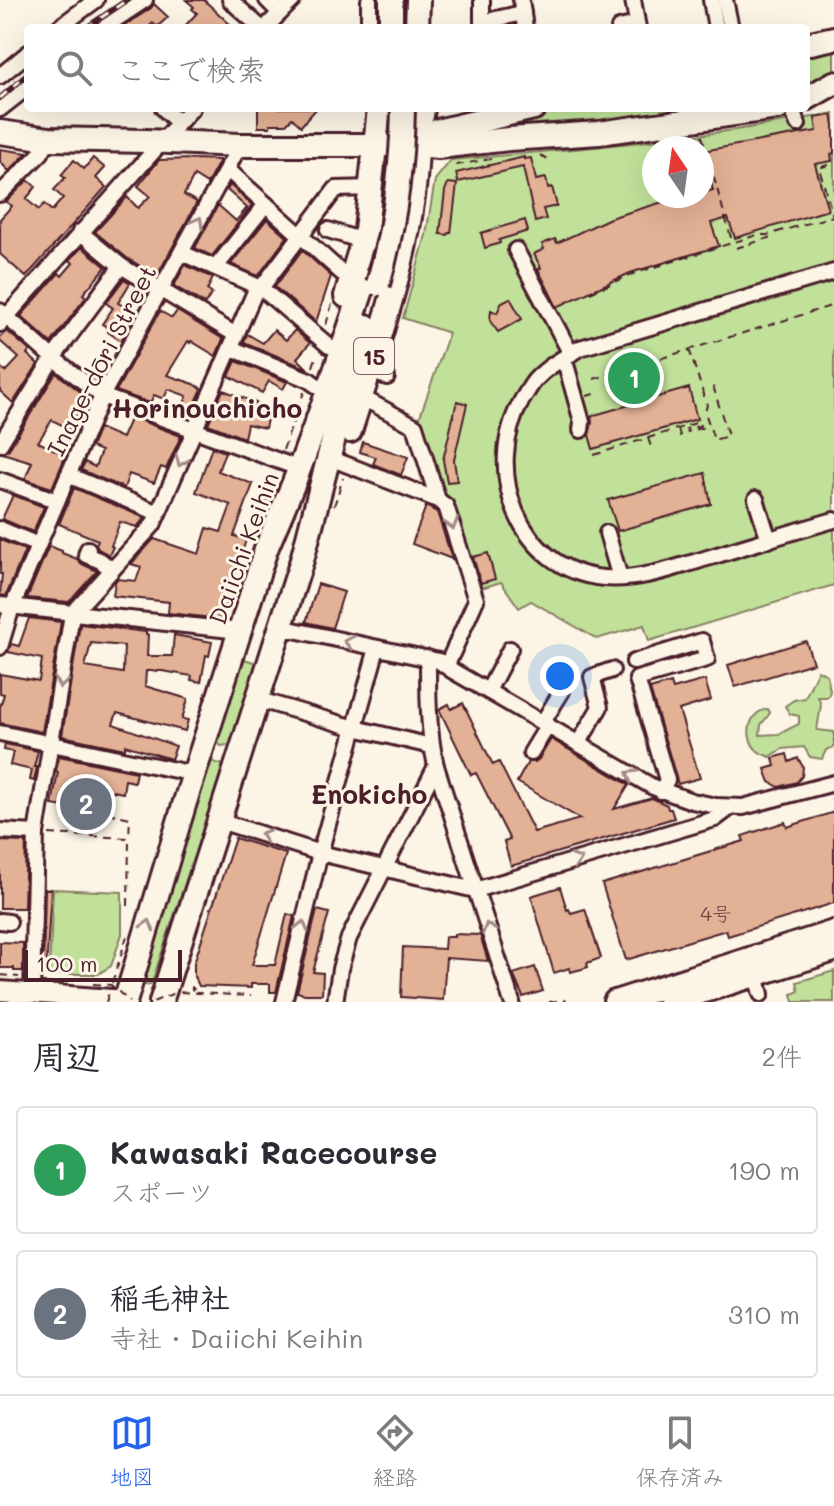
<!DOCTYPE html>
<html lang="ja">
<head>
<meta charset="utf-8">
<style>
  body { margin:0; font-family:Mali,"Klee One",sans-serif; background:#f2f2f3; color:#2b2b33 }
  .compass { position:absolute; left:642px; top:136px; width:72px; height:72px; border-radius:50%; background:#fff; box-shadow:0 8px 32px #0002; rotate:347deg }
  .scale { position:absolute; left:24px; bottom:20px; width:158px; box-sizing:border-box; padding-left:8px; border:4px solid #4a1f2b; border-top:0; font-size:22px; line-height:28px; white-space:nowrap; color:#4a1f2b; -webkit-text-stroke:6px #fcf5e5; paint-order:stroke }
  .you { position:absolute; left:560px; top:676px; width:28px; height:28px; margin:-20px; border:6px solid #fff; border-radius:50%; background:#1a73e8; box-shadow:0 0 0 12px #1a73e833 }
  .badge { display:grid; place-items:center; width:52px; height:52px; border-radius:50%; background:#2563eb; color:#fff; font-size:26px; font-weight:700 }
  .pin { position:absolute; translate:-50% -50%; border:4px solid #fff; box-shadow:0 2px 8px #0006 }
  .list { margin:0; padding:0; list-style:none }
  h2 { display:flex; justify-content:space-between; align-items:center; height:104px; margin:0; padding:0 32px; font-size:34px }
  h2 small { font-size:26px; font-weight:400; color:#7c7c81 }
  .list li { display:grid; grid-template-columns:52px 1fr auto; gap:24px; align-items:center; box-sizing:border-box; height:128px; margin:0 16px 16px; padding:0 16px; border:2px solid #e1e1e2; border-radius:8px }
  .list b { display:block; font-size:30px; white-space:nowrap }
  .list p { margin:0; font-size:26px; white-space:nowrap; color:#7c7c81 }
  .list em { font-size:26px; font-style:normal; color:#7c7c81 }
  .icon { flex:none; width:44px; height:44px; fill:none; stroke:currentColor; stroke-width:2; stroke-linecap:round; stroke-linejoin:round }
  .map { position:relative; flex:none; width:834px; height:1002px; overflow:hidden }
  .search { position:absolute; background:#fff; box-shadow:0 8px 32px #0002; left:24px; right:24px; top:24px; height:88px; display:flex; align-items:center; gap:20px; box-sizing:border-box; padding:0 28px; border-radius:8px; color:#7c7c81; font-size:30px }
  .sheet { height:392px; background:#fff }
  nav { display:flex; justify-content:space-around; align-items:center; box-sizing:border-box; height:112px; border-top:2px solid #e1e1e2; background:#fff; font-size:22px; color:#7c7c81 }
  nav a { display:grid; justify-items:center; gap:4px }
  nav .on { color:#2563eb }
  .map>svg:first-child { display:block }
</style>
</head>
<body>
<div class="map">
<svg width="834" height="1002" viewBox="0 0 834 1002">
  <rect width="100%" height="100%" fill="#fcf5e5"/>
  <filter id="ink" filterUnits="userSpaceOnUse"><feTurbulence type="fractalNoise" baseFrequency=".0125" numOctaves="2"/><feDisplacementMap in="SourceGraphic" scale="16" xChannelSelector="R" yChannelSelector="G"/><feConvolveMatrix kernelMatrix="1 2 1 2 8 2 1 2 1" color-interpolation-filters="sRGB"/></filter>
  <g filter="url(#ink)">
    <g fill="#c1e19a" stroke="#868062" stroke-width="2" fill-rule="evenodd">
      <path d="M834,43V76L806,93V49Z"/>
      <path d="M550,108H743L506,132L454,131Z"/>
      <path d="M834,113V585L649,641L644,625L597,639L531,601L519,608L501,582L478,589L449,499L439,495L418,422L449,333L403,318L426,235L435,180L451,160C579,149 707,138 834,113ZM654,148H702V196H654Z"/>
      <path d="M241,658L257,663L233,741L228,745L221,746L218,743L216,737Z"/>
      <path d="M818,670L827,675L830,691L828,697H818L821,705L817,730L834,732V747L826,750L822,759L810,757L804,747L782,749L770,757C766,755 761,754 758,751C743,739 748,711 768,709L770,713L761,725L760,735L779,734L799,724V716L790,714L785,706L794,700L805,698Z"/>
      <path d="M208,760L223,765V769L152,982L150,984L144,985L142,982Z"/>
      <path d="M53,889L122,892V934L111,966L98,974H49Z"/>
      <path d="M834,971V1002H794L792,994L799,991L797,982Z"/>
    </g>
    <g fill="#e3b195" stroke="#4a1f2b" stroke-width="2" fill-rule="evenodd">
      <path d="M186,0H204L234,28H183L197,13L192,9L194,7Z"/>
      <path d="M154,4L168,17L157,27L153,23L148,28H121L151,8Z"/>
      <path d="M258,108H317L301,126L292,118L286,124H270V127H258Z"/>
      <path d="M832,115L834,125V153L831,154L832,161L815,164L828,210L735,238L728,218L711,223L719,246L630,273L557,307L538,269L541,268L534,254L544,249L542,244L555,239L557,243L610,218L673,199V196H702V193L713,190L702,151L817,131L815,118Z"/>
      <path d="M0,149L27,153L9,171L0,162Z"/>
      <path d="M524,157V159L531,158L536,180L546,178L548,188L552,187L557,206L543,209L546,219L535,222L523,167L458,182L456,173Z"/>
      <path d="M93,158L105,168L96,178L106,187L26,277L0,254V219L12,206L6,202L28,180L36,187L26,199L39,210L44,204L52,211L63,198L54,190L65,178L61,175L74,160L84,169Z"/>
      <path d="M159,160L193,159L219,160V162L207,184L194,176L184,195L197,202L157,276L127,258L95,232L127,197L138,208L150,196L138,186Z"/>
      <path d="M448,183L457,184L451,233H449L448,235L440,234L445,191Z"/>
      <path d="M230,185L252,205L212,256L195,248L218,205L236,221L247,208L227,190Z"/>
      <path d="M267,219L287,237L258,276L231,264Z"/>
      <path d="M525,220L528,231L499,240L500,243L485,248L481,233Z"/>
      <path d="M82,247L106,267L83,294L86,297L51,343L21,316L59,273L62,276L73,263L70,260Z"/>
      <path d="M302,250L331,276L316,322L275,287Z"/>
      <path d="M185,265L213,278L207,290L212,293L205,304L174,286Z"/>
      <path d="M124,279L130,283L118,303L136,313L121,341L108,332L110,329L102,324L113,308L106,303Z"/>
      <path d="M510,298L522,319L498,332L490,321L491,310L497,313L502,302Z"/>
      <path d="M160,311L172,318L177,311L223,339L216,356L191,341L190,343L188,341L167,375L194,384L202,389L189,417L180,414L187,396L168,389L164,399L154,395L150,403L116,391Z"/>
      <path d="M274,330L286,340L295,330L310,343L297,358L308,369L244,342L247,334L263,343Z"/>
      <path d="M7,331L30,351L27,354L38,364L13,403L0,391V367L6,372L19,358L0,341V337Z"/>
      <path d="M236,361L287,382L283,389L269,381L262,393L229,376Z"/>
      <path d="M56,373L86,396L75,418L79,421L74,431L52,420L38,442L66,455L52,488L25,479L32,462L2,453L9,449Z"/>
      <path d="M689,388L697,419L593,449L589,435L592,423L591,416Z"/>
      <path d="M223,390L256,403L254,407L269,411L265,428L247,424L244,438L208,424Z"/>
      <path d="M457,401L467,404L454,460L457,481L447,482L443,460Z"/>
      <path d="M131,417L181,436L166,469L161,467L154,483L129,474L124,488L81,470L85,462L95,467L101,451L91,447L99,428L122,438Z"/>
      <path d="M363,442L408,457L401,475L373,464L376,457L360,452Z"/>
      <path d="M212,447L225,452L218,471L253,484L234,536L246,540L221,619L168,613L169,602L113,596L115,582L117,579L136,581L141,567L131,564L154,539L199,554L207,528L221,532L231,505L196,492Z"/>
      <path d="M705,473L711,504L618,531L608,500Z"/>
      <path d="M74,488L145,518L144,519L137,527L120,522L111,546L113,547L109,555L98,549L96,544L98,540L59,524Z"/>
      <path d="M13,495L44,507L33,532L2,519Z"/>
      <path d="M426,506L437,512L452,559L412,544Z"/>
      <path d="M0,540L25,550L6,596L0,595L2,574H0Z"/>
      <path d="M49,546L62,551V553L77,559L82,564L97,571L69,602L27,598Z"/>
      <path d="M488,553L495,579L481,583L473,557Z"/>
      <path d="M318,584L344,592L332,628L306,622Z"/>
      <path d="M29,618L61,622L42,732L0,723V707L4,694L0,693V674L39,681L42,659L8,652L11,644L19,646Z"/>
      <path d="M80,624L146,632V634H148L147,656H172L174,635L212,642L209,656L206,655L201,682L191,680L192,676L162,671H146L145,686L188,699L182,719L188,720L185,731L117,713L113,724L176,746L171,759L125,745V749L62,736ZM91,643L124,646L123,673L85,667Z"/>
      <path d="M806,641L813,663L735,687L728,665Z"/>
      <path d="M705,680L711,700L679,710L700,778L678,784L650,689L671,683L673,689Z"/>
      <path d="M463,703L493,765L499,762L534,832L580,819L517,782L528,762H535L539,759L551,739L629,785L614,809L652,798L667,805L668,809H671L674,818L511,866L504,842L510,840L476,773L471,775L439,709L449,704L451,709Z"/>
      <path d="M5,744L38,751L34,767H37L34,781L30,780L32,770L10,765L13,752L4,750Z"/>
      <path d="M787,754L789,762L798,758L803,767L802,776L797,782L779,787L770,782L765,769L775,766L773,758Z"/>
      <path d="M59,756L136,772L134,782L125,780L123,793L107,790L104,802L96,800L93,813L90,812L88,818L69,814L70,808L52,805L58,772L56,771Z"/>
      <path d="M834,812V903L728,936L726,930L626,960L602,884L744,841L742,836L785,822L787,827Z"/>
      <path d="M235,838L286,854L252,965H275L287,914L294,916L276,992H270V984H251V988L199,986L194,975V963Z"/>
      <path d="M0,841L26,842L24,908H0Z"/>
      <path d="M560,887L567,910L569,909L571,913L585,909L601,958L587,963L588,967L582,969L570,972L569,968L554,973L531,896Z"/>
      <path d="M45,889H51L46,972H43Z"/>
      <path d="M317,910L329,913L313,972L323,973L322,994H305L297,992Z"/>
      <path d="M454,934L480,935L488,961L446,958L443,1000L401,997L403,947L444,949L445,937H454Z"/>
      <path d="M0,942L23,943V971H14V968H0Z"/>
      <path d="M535,967L543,991L523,997L513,974Z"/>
    </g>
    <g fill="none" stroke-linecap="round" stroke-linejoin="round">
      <defs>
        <g id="minor">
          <path d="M230,0L261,28"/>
          <path d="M267,0L280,13"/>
          <path d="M482,0V22L523,13"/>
          <path d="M521,0L525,28"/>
          <path d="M633,0L638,28"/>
          <path d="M711,0L716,28"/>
          <path d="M725,0L731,28"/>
          <path d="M58,28L96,0"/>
          <path d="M103,28L145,0"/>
          <path d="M265,28L293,0"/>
          <path d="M369,28V0"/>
          <path d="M619,28L637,24"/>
          <path d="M0,76L28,53"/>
          <path d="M163,108L173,118L182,119"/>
          <path d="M791,108L798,124"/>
          <path d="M0,109L28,87"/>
          <path d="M420,135L426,116L427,108"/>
          <path d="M227,169L342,273"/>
          <path d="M0,194L41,153L49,139"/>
          <path d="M328,230L363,241"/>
          <path d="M80,232L121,266L236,335"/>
          <path d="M516,250L571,354"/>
          <path d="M182,253L261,288L329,346"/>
          <path d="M216,267L266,204"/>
          <path d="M834,272L580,348C565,357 548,366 535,380C530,386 526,394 522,400C482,470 518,570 604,578C641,581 676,567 711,557C752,544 793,532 834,520"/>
          <path d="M261,288L336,189L372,188"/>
          <path d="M0,311L53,358L102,396L287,464"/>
          <path d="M0,324L192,108"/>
          <path d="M231,348L309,380L316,385"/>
          <path d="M561,360L567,368L582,422L581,430"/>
          <path d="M369,371L387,377"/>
          <path d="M361,397L415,426L438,500"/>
          <path d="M0,444L53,358L121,266"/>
          <path d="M340,462L438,500L446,506L476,600L447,665"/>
          <path d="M68,475L158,513"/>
          <path d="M0,480L57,501"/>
          <path d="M756,499L769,540"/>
          <path d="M0,529L38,545"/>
          <path d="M607,533L620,578"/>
          <path d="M88,549L86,555L101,561L112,570"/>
          <path d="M0,605L240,631"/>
          <path d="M279,630H294L439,661L453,671L653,787L692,801L716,806L743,807L834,783"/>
          <path d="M0,647L12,607L102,396L240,145"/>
          <path d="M428,658C428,695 428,731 436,766L512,1002"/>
          <path d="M634,662L702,641L707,659L637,679L667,780L661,791"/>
          <path d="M488,691L510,649"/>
          <path d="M258,702L270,703L355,728L431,746"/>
          <path d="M543,722L562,691"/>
          <path d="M0,733L194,774"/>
          <path d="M578,744L600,707L592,677L612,670"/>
          <path d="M531,753L548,725"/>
          <path d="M220,821L320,853L475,890L715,819L731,807"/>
          <path d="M0,831L36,833"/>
          <path d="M0,921L9,922"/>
          <path d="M756,975L761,994"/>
          <path d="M32,993L36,833L72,614L153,525L257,287"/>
          <path d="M284,1002L320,853L377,648"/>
          <path d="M335,1002L340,969L349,938L436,766"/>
        </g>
        <path id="major" d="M0,991L126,1000"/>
        <g id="highway">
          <path d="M391,28V0"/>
          <path d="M417,28L418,0"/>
          <path d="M806,44L834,38"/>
          <path d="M806,99L834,83"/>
          <path d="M0,132L49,139L146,141L240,145H417L438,147L509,139L599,133L778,108"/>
          <path d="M417,145L437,131L534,108"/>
          <path d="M346,296L366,230L379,108"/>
          <path d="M350,431C379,339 415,244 417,145C417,133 415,120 415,108"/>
          <path d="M125,1002L185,802L266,549L295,480L331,383L365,281"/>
          <path d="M161,1002L302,560L347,387L366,326"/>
          <path d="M615,1002L834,932"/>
          <path d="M669,1002L834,950"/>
        </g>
      </defs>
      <use href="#minor" stroke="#4a1f2b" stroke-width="20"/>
      <use href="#major" stroke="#4a1f2b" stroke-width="24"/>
      <use href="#highway" stroke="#4a1f2b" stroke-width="28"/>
      <g stroke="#4a1f2b" stroke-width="2" stroke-dasharray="8 6" stroke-linecap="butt">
        <path d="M702,136L732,241"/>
        <path d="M540,155L551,161"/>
        <path d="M456,165L491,159"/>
        <path d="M736,248L769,238L768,236"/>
        <path d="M590,293L633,274L757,235H767L833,216L819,168L834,163"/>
        <path d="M326,325L332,304"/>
        <path d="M689,349L707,405L705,412L714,440L728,436L712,382"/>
        <path d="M313,367L317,354"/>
        <path d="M594,379L834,305"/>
        <path d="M587,396L598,393"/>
        <path d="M678,429L681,439"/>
        <path d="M648,438L651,447"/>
        <path d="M283,450L304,392"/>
        <path d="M594,455L699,422L700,426L686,429L687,432L708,426"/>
        <path d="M334,506L343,478"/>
        <path d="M265,507L275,475"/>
        <path d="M94,810L130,818L129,837"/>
        <path d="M49,834L129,838L128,906L132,909"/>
        <path d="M209,908L211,909L217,895"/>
        <path d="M0,975L19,977"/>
        <path d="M112,983L127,936"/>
        <path d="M192,991V987L193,989H197"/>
        <path d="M180,992L251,996"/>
        <path d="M549,1002L567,1000"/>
      </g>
      <use href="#minor" stroke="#fcf5e5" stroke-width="14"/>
      <use href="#major" stroke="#fcf5e5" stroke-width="18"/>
      <use href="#highway" stroke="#fcf5e5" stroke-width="22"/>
      <defs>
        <g id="rail">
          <path d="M86,28L127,0"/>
          <path d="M0,98L28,74"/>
        </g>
      </defs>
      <use href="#rail" stroke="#4a1f2b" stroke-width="6"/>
      <use href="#rail" stroke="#fcf5e5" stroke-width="3" stroke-dasharray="9" stroke-linecap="butt"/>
      <defs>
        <path id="highway-bridge" d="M378,284C395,225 402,169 403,108"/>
      </defs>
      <use href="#highway-bridge" stroke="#4a1f2b" stroke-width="28" stroke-linecap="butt"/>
      <g stroke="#4a1f2b" stroke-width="2" stroke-dasharray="8 6" stroke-linecap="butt">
        <path d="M93,984L111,985L130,1002"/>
        <path d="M106,1002L111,987"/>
        <path d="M153,1002L177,992"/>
      </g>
      <use href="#highway-bridge" stroke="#fcf5e5" stroke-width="22"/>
    </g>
    <defs><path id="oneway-chevron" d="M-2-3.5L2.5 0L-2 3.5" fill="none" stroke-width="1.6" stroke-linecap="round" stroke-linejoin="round" transform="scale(2)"/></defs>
    <g stroke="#a38a88">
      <use href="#oneway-chevron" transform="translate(198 222) rotate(-61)"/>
      <use href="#oneway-chevron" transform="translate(181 461) rotate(113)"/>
      <use href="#oneway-chevron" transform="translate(452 524) rotate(73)"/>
      <use href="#oneway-chevron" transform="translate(349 642) rotate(-168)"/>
      <use href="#oneway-chevron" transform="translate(61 683) rotate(99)"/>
      <use href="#oneway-chevron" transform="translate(631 775) rotate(-150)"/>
      <use href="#oneway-chevron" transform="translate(265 835) rotate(-162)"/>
      <use href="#oneway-chevron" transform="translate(577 860) rotate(-17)"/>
      <use href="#oneway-chevron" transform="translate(148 925) rotate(-73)"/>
      <use href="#oneway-chevron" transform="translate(302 926) rotate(-76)"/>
      <use href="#oneway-chevron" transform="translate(488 928) rotate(-108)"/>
    </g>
  </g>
  <g text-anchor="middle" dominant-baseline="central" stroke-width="6" stroke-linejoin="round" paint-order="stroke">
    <g font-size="20" fill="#704446">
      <text x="716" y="913">4号</text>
    </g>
    <rect fill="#fcf5e5" stroke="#7f5f63" stroke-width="2" x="354" y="338" width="40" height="36" rx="6"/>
    <g font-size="22" font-weight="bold" fill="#4a1f2b">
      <text x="374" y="356">15</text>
    </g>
    <g font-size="24" fill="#4a1f2b" stroke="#fcf5e5">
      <text transform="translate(101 360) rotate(-63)">Inage-dōri Street</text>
      <text transform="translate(243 548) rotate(-70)">Daiichi Keihin</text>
    </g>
    <g font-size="26" font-weight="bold" fill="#4a1f2b" stroke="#fcf5e5">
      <text x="207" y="408">Horinouchicho</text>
      <text x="369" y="794">Enokicho</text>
    </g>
  </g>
</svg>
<svg class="compass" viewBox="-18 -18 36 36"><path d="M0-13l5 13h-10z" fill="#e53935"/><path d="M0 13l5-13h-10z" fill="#7c7c81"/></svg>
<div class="scale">100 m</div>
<div class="you"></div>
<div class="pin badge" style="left:634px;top:378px;background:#2e9e5b">1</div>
<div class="pin badge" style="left:86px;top:804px;background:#6b7280">2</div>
<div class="search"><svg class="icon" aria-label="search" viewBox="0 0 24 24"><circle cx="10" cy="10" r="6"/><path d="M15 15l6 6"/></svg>ここで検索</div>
</div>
<section class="sheet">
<h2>周辺<small>2件</small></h2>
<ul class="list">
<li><span class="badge" style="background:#2e9e5b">1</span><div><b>Kawasaki Racecourse</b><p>スポーツ</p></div><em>190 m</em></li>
<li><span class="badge" style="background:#6b7280">2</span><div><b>稲毛神社</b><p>寺社 · Daiichi Keihin</p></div><em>310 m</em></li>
</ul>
</section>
<nav>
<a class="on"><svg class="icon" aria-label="map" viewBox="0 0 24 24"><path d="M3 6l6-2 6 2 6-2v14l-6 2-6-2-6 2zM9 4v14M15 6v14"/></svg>地図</a>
<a><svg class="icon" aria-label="directions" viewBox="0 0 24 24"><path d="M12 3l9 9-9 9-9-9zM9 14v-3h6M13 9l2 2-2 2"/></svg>経路</a>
<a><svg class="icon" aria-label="saved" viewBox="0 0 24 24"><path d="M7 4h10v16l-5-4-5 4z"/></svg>保存済み</a>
</nav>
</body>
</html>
